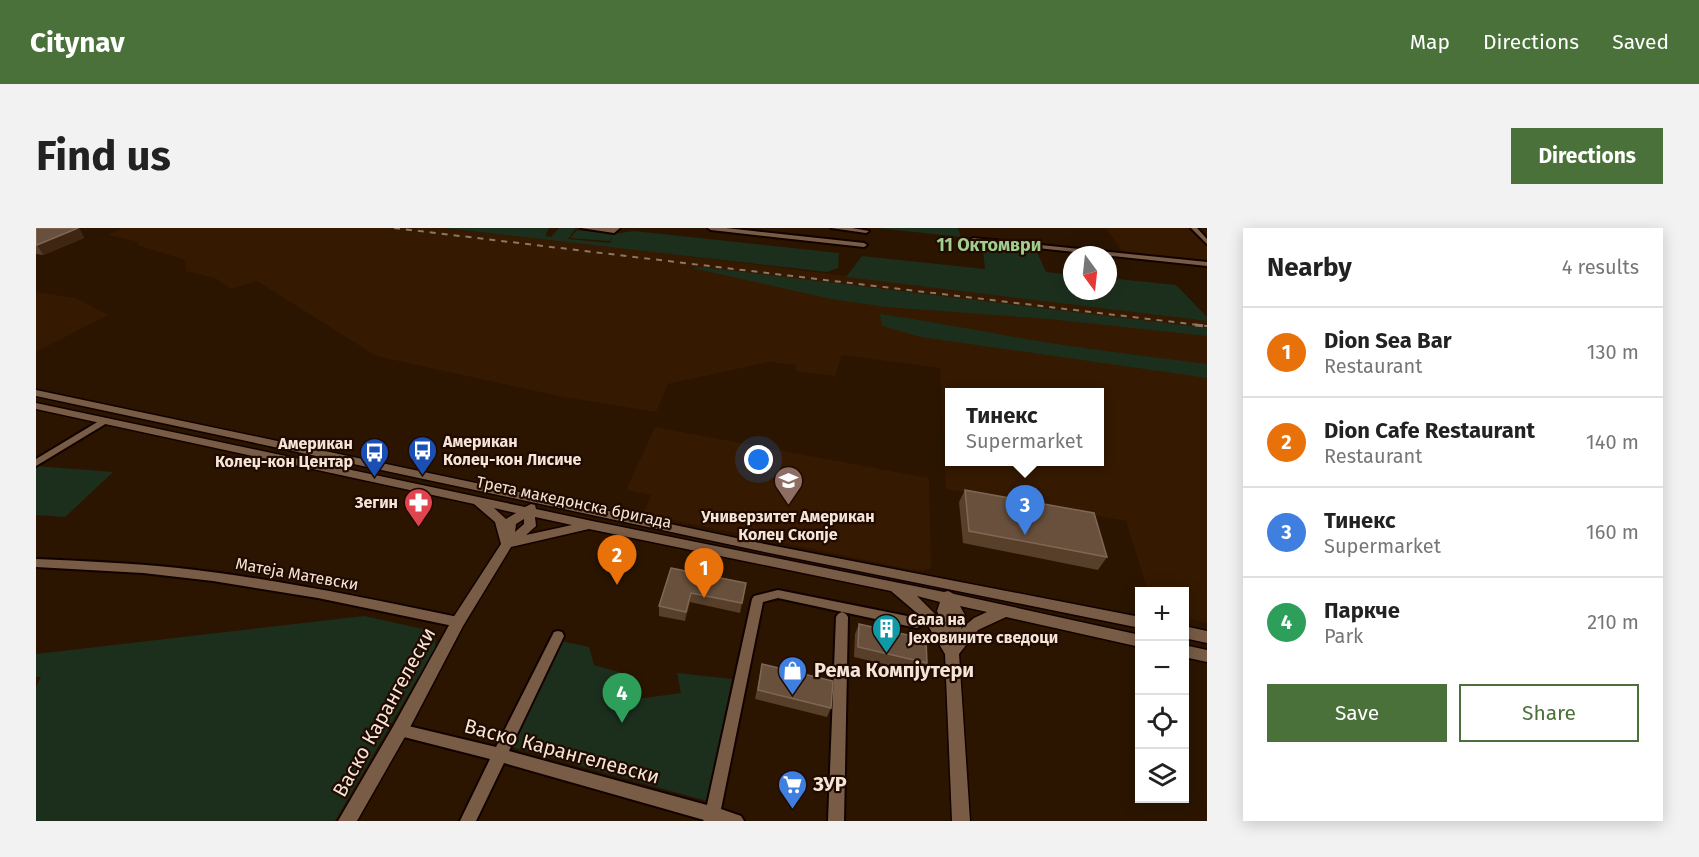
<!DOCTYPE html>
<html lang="en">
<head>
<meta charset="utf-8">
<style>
  body { margin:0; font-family:"Fira Sans",sans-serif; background:#f2f2f2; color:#222 }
  .controls { position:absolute; right:18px; bottom:18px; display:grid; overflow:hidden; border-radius:0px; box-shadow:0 3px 15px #0003 }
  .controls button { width:54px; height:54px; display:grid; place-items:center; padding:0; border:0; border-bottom:2px solid #e0e0e0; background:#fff; color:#222; font:30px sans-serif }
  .compass { position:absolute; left:1027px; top:18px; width:54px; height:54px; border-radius:50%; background:#fff; box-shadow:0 3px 15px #0003; rotate:165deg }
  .you { position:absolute; left:723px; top:232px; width:21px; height:21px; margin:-15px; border:4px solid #fff; border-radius:50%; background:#1a73e8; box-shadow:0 0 0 9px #1a73e833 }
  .badge { display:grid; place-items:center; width:39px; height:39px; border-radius:50%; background:#4a7139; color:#fff; font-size:20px; font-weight:700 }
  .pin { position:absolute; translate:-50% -50px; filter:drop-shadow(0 2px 3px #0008) }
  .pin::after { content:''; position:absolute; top:32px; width:21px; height:18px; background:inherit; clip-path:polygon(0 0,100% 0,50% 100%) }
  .popup { position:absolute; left:909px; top:160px; width:159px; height:78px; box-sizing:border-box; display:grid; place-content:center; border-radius:0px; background:#fff; filter:drop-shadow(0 2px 4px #0005); font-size:20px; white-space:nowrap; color:#767676 }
  .popup b { font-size:22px; color:#222 }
  .popup::after { content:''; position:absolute; left:50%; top:100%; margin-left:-12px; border:12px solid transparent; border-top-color:#fff }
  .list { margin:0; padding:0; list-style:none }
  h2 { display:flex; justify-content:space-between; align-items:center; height:78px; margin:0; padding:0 24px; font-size:26px }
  h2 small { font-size:20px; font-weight:400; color:#767676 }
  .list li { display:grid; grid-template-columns:39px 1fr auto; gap:18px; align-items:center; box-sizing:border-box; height:90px; padding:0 24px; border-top:2px solid #e0e0e0 }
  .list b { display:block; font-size:22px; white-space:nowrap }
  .list p { margin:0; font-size:20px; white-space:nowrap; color:#767676 }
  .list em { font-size:20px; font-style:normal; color:#767676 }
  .actions { display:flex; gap:12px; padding:18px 24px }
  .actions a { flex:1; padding:14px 0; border:2px solid #4a7139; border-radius:0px; text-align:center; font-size:21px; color:#4a7139 }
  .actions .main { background:#4a7139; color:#fff }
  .icon { flex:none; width:33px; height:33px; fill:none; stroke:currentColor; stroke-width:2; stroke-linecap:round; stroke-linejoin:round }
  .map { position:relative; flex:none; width:1171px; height:593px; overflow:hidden; border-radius:0px }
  header { display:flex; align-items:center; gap:36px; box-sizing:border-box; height:84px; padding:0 30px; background:#4a7139; color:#fff }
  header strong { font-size:28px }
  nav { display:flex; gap:33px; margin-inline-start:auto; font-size:21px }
  .intro { display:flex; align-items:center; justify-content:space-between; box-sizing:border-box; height:144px; padding:0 36px }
  h1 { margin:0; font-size:42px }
  .button { padding:15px 27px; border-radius:0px; background:#4a7139; color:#fff; font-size:21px; font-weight:700 }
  main { display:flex; gap:36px; padding:0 36px }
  aside { flex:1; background:#fff; border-radius:0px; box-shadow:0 3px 15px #0003 }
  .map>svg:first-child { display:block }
</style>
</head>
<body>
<header>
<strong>Citynav</strong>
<nav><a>Map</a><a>Directions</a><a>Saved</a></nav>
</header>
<div class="intro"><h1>Find us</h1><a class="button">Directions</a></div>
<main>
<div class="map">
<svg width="1171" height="593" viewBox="0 0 1171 593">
  <rect width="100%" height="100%" fill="#2b1501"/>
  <g fill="#351900" fill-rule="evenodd">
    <path d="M86,0H407L613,23L1171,93V395L1149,390L1148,364L1112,363L1090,293L910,261L904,140L806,127L799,148L759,143L760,137L732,134L632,156L620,184L527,169L340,128L221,53L195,61L179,50L150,43L149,32L101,17L103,14L72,7ZM914,164H1064V234H914Z"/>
    <path d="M1070,0H1156L1171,17V34L1087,25Z"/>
    <path d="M0,64L40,70L72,87L0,124Z"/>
    <path d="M619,199L893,250L895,340L887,343L872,341L607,286L615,267L590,262Z"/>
  </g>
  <g fill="#1c2f1d">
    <path d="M408,0H513L509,8L515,9L523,0H540L532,11L574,15L576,10L573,13L534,10L541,2L578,6L598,3L803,25L802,40L791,44Z"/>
    <path d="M842,0H922L925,9Z"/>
    <path d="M946,12L999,20L1010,44L1036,47V63H1072V50L1140,57L1171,89V93L810,49L826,28L949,41Z"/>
    <path d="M666,39L1171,100V108L1012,91L850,79L795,71L656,40Z"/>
    <path d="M844,86C893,93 941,102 989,111C1049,121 1110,128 1171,136V150L885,109L846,98Z"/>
    <path d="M0,239L1,238L77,244L29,289L0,287Z"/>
    <path d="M328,388L396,403L400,407L399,420L299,593H0V459L5,449H0V426Z"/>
    <path d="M525,413L553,419L558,437L597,448L601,471L645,465L641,445L696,451L671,573L475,519Z"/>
  </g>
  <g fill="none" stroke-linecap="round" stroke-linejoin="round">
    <defs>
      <g id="minor">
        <path d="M545,0H584L578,5Z"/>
        <path d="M672,0H690L828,15L831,17L828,19L675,2Z"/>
        <path d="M795,0H816L833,3L830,5Z"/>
        <path d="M1155,0H1161L1171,11V16Z"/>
        <path d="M937,10L1171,34V38L935,13L934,12Z"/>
        <path d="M68,190L72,193L71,195L0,238V231Z"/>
        <path d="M0,331C47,333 95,335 142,340C236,350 329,370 422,389L426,391L428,394L426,397L422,399L282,370L177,353L107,345L0,339Z"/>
        <path d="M742,362L881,390L885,392L887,395L885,398L881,400L742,370L727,374L685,581L705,588L708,593H667L668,592L468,535L440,593H424L454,531L364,508L359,507L357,502L359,497L364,496L460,519L518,404L522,403L526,404L528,408L473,523L671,577L716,371L718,368Z"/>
        <path d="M806,384L810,386L812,389L808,593H792L800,389L802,386Z"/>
      </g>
      <g id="tertiary">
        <path d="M0,162L724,315L1104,389V400L724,323L0,168Z"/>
        <path d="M0,175L489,279L495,276L499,277L500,281L556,293L908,364L912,363L918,366L1104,407V419L970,389L942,402L923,426L934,593H916L909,426L888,391L855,363L553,301L475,319L427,398L370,507L321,593H302L358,497L417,390L465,316L459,294L438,276L0,181ZM458,280L480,285L470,291ZM499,289L536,297L490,307L500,298ZM488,291V296L479,304L480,296ZM881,368L904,374L901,383L904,391ZM924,378L951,384L938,390L925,401L929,387Z"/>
        <path d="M1148,398L1171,403V415L1148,410Z"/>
        <path d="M1148,417L1171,422V434L1148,429Z"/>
      </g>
    </defs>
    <use href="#minor" stroke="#120200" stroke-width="4"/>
    <use href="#tertiary" stroke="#120200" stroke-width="3"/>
    <use href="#minor" fill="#785c46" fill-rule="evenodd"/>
    <use href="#tertiary" fill="#785c46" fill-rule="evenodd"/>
    <path stroke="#8a7766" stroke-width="2" stroke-dasharray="6 6" stroke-linecap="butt" d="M358,0L1171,98"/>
    <path stroke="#8a7766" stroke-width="3" stroke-dasharray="8 8" stroke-linecap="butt" d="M1159,97L1171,98"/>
  </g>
  <g fill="#573f2a">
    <path d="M0,0H43L48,10L7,27L0,26Z"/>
    <path d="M929,262L1071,329L1062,342L927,315L923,274Z"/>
    <path d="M635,340L710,355L704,385L654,374L649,393L623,388V378Z"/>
    <path d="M823,396L891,435L886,445L818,429L819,406Z"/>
    <path d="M726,436L795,480L791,489L719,471Z"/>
  </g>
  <g fill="#3e2612">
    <path d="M43,0L48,10L7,27L1,17Z"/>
    <path d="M655,365L654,374L649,393L650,384Z"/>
  </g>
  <g fill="#68503d" stroke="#7e6855" stroke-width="1.5">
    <path d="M0,0H42L1,17H0Z"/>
    <path d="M929,262L1058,285L1071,329L933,303Z"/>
    <path d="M635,340L710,355L706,375L655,365L650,384L623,378Z"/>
    <path d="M823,396L890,411L891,435L822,419Z"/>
    <path d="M726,436L797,453L795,480L722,462Z"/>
  </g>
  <defs>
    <symbol id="bus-pin" viewBox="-11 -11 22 30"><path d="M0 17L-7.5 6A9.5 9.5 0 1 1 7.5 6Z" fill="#1a4fb4" stroke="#210b00"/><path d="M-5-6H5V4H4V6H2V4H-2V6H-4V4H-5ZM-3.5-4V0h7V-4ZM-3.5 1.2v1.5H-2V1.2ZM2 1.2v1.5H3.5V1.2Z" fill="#fff"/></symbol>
    <symbol id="university-pin" viewBox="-11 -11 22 30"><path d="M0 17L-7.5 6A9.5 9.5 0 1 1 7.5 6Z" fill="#8d6e63" stroke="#210b00"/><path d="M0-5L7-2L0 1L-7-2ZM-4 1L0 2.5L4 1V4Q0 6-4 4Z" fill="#fff"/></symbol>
    <symbol id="pharmacy-pin" viewBox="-11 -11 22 30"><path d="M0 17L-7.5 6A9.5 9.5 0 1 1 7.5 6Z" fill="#e0444e" stroke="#210b00"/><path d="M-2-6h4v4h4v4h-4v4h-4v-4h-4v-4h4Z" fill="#fff"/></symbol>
    <symbol id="building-pin" viewBox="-11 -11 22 30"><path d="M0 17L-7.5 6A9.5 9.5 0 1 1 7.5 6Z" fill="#0f9aa8" stroke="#210b00"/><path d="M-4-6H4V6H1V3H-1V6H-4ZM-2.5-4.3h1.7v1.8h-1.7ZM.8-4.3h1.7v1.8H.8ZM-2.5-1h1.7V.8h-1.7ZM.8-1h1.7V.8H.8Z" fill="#fff"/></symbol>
    <symbol id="shop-pin" viewBox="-11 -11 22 30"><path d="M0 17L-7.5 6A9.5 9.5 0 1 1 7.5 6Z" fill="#3f7fe0" stroke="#210b00"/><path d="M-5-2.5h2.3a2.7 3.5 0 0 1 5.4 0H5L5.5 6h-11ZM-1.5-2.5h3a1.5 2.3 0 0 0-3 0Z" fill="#fff"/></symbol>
    <symbol id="supermarket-pin" viewBox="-11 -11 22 30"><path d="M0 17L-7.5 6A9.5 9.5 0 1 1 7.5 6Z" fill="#3f7fe0" stroke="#210b00"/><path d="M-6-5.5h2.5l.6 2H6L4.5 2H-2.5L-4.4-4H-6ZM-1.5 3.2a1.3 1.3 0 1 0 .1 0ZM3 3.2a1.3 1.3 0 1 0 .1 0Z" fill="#fff"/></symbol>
  </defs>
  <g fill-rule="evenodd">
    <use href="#bus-pin" x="370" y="206" width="33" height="45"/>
    <use href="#bus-pin" x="322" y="208" width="33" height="45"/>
    <use href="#university-pin" x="736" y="236" width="33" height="45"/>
    <use href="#pharmacy-pin" x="366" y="258" width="33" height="45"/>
    <use href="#building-pin" x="834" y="384" width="33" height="45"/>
    <use href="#shop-pin" x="740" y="426" width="33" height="45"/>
    <use href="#supermarket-pin" x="740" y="540" width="33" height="45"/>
  </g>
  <g text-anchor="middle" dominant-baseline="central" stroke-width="4.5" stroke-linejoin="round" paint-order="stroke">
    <g font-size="16" font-weight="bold" fill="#f5e5d8" stroke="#210b00" text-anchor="start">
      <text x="407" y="213">Американ<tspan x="407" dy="18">Колеџ-кон Лисиче</tspan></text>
      <text x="317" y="215" text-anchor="end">Американ<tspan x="317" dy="18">Колеџ-кон Центар</tspan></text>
      <text x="362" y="274" text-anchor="end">Зегин</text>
      <text x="752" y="288" text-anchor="middle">Универзитет Американ<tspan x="752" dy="18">Колеџ Скопје</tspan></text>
      <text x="872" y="391">Сала на<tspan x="872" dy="18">Јеховините сведоци</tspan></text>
    </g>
    <g font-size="16" fill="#f5e5d8" stroke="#210b00">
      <text transform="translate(538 274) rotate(12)">Трета македонска бригада</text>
      <text transform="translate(261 346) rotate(10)">Матеја Матевски</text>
    </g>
    <g font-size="18" font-weight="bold" fill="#a0ce8e" stroke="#210b00">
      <text x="953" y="17">11 Октомври</text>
    </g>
    <g font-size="20" font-weight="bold" fill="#f5e5d8" stroke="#210b00" text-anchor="start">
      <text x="778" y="442">Рема Компјутери</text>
      <text x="777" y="556">ЗУР</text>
    </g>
    <g font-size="20" fill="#f5e5d8" stroke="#210b00">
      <text transform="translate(348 484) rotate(-61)">Васко Карангелески</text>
      <text transform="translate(526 523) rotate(15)">Васко Карангелевски</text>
    </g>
  </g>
</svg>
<div class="controls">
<button>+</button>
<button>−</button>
<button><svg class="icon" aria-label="locate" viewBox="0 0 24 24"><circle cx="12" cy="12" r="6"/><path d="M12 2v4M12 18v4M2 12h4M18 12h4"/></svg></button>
<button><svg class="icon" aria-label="layers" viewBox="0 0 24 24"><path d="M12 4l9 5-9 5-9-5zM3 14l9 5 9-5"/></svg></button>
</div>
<svg class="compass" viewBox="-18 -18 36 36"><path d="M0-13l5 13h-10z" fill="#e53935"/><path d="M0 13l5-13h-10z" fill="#767676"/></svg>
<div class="you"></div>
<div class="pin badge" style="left:668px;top:370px;background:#e8710a">1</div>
<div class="pin badge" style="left:581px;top:357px;background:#e8710a">2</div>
<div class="pin badge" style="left:989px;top:307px;background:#3f7fe0">3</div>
<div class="popup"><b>Тинекс</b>Supermarket</div>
<div class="pin badge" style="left:586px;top:495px;background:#2e9e5b">4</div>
</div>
<aside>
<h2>Nearby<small>4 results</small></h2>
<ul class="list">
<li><span class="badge" style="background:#e8710a">1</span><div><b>Dion Sea Bar</b><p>Restaurant</p></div><em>130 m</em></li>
<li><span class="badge" style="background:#e8710a">2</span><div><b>Dion Cafe Restaurant</b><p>Restaurant</p></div><em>140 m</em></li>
<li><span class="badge" style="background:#3f7fe0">3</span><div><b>Тинекс</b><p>Supermarket</p></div><em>160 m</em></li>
<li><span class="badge" style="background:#2e9e5b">4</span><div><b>Паркче</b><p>Park</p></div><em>210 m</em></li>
</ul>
<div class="actions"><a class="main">Save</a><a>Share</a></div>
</aside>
</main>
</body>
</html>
